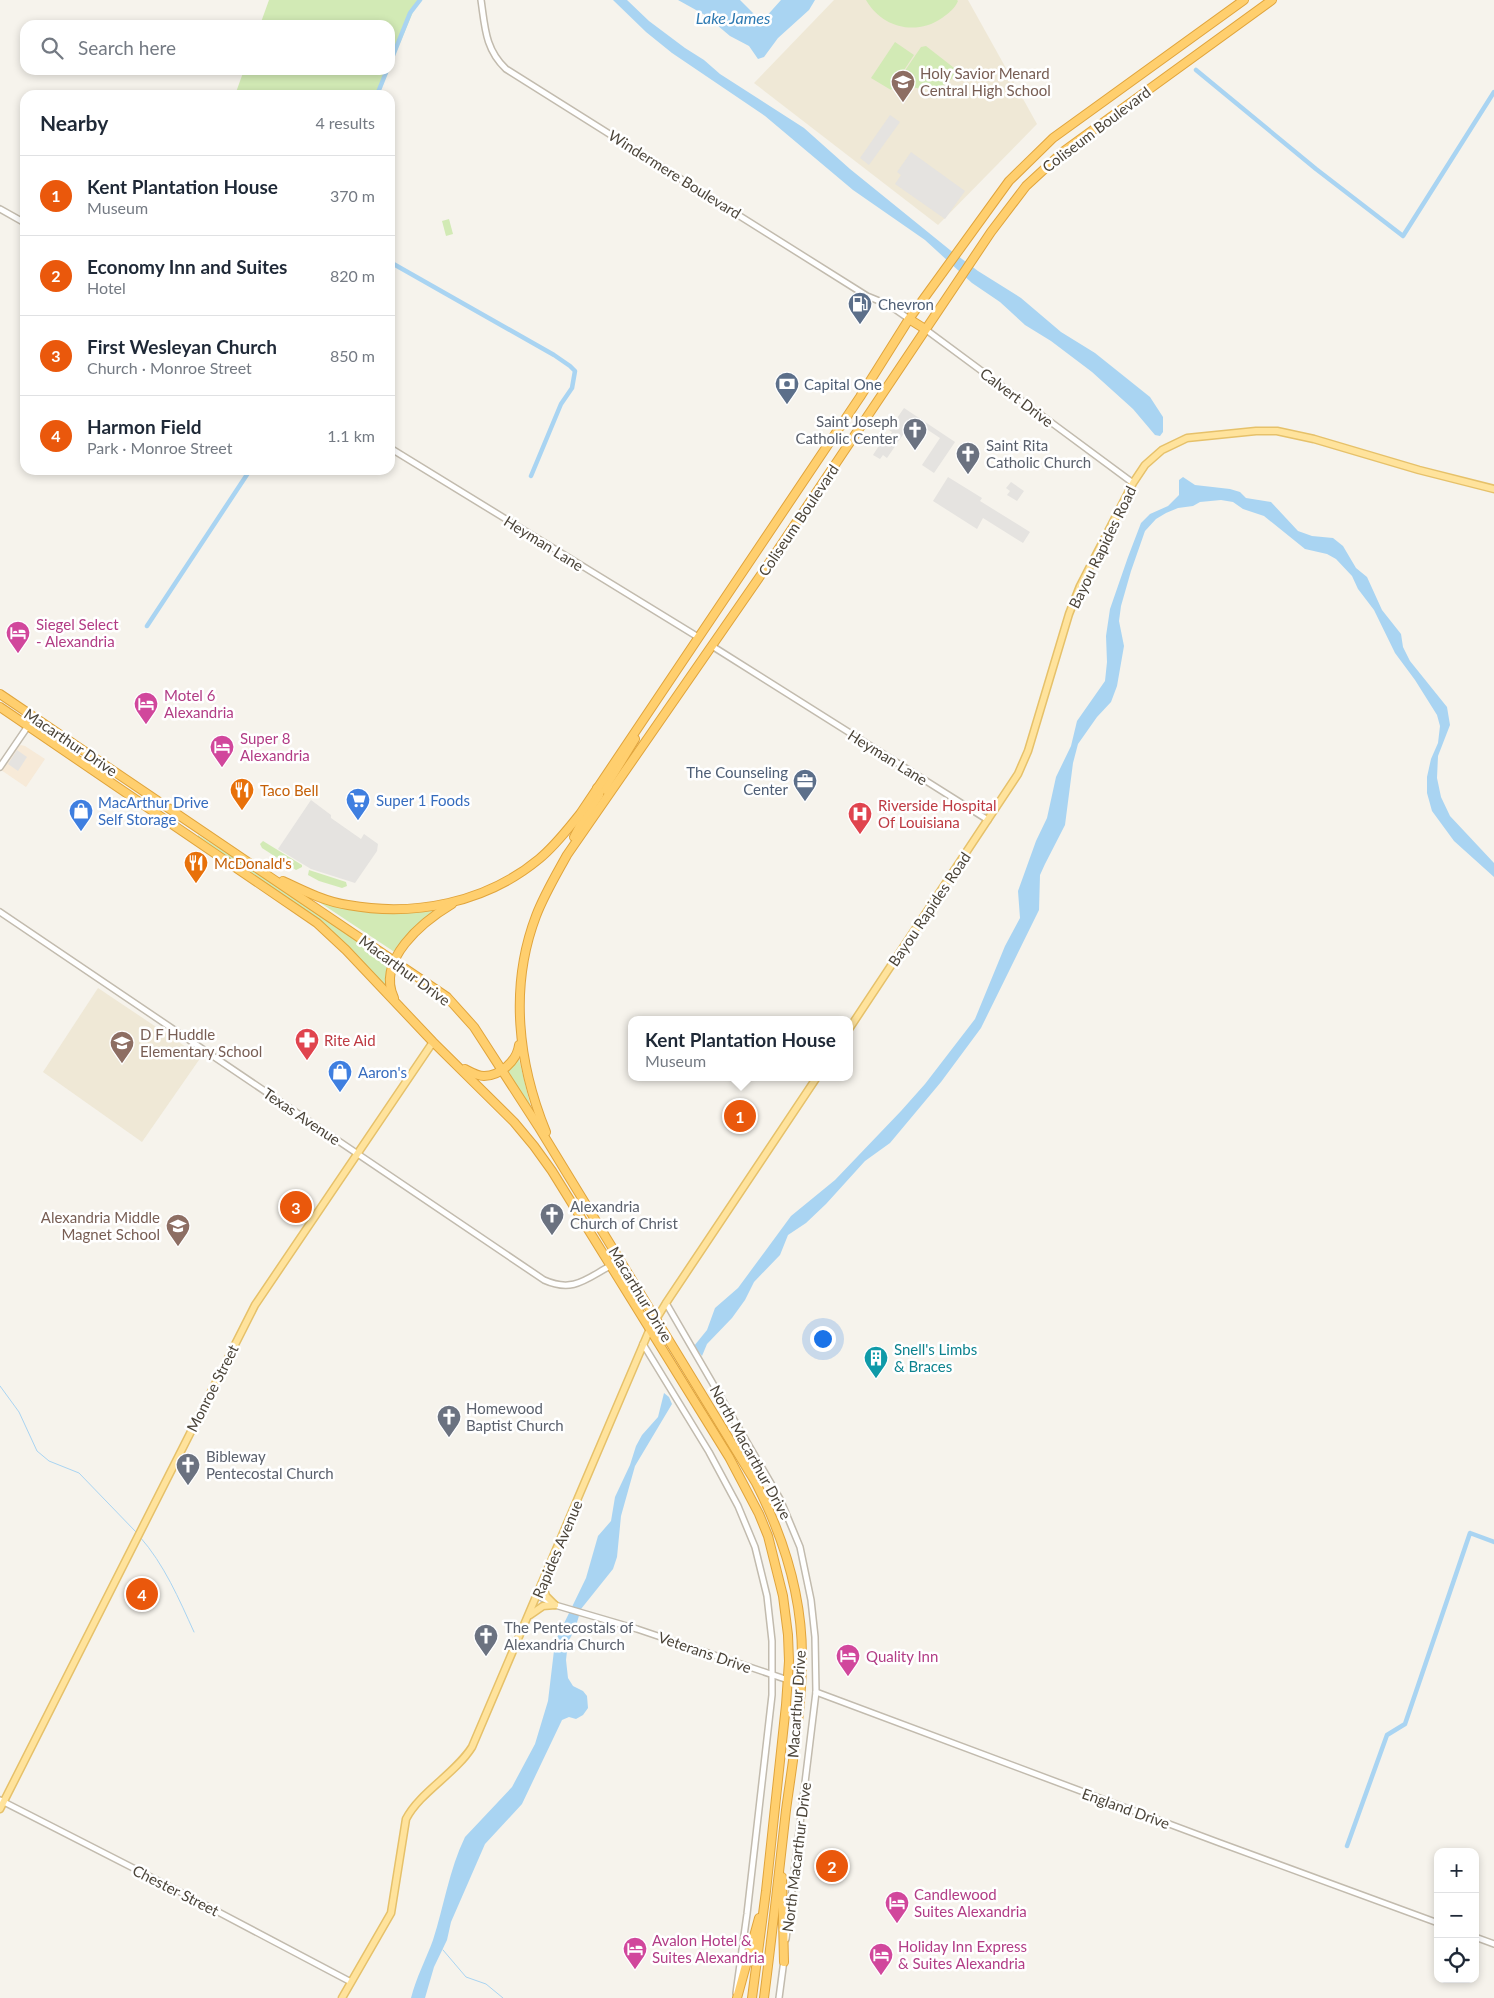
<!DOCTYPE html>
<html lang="en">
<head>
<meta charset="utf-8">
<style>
  body { margin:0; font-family:Lato,sans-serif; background:#f6f6f7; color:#1f2937 }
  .controls { position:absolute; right:15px; bottom:15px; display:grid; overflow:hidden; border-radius:10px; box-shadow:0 2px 8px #0003 }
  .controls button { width:45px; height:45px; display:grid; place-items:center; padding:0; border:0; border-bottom:1px solid #e0e1e3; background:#fff; color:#1f2937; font:25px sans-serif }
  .you { position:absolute; left:822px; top:1338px; width:18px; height:18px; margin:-12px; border:4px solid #fff; border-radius:50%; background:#1a73e8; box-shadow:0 0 0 8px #1a73e833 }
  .badge { display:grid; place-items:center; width:32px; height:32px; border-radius:50%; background:#ea580c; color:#fff; font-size:16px; font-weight:700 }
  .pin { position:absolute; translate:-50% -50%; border:2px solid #fff; box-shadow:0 1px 5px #0006 }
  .popup { position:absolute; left:628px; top:1016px; width:225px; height:65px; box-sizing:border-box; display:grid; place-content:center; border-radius:10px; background:#fff; filter:drop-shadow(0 1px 4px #0005); font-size:16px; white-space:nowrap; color:#747a83 }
  .popup b { font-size:19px; color:#1f2937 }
  .popup::after { content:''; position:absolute; left:50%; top:100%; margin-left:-10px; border:10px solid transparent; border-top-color:#fff }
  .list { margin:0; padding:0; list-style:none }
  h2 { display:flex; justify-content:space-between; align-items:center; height:65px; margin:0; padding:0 20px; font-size:21px }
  h2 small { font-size:16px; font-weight:400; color:#747a83 }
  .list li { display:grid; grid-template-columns:32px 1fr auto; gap:15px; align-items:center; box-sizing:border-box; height:80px; padding:0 20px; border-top:1px solid #e0e1e3 }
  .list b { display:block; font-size:19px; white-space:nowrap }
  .list p { margin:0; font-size:16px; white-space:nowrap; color:#747a83 }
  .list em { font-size:16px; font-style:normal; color:#747a83 }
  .icon { flex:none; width:28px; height:28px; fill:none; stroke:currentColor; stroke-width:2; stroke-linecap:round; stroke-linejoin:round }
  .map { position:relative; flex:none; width:1494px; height:1998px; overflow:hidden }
  .search { position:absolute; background:#fff; box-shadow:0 2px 8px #0003; left:20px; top:20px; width:375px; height:55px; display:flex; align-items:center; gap:12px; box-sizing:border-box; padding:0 18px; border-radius:15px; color:#747a83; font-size:19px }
  .panel { position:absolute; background:#fff; box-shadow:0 2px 8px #0003; left:20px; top:90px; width:375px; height:385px; border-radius:15px }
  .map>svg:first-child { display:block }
</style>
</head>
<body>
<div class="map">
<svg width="1494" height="1998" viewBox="0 0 1494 1998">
  <rect width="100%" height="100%" fill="#f6f3ec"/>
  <path fill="#f7ead8" d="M21,745L25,746L45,759L26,787L1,770L17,747Z"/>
  <g fill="#efe8d6">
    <path d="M834,0H968L1037,124L938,225L754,83Z"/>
    <path d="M98,988L201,1057L142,1142L43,1072Z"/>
  </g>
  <g fill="#d2eab5">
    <path d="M269,0H418L390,67V25H260Z"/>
    <path d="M866,0H957L958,1C955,8 949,13 942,18C916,36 882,28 866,0Z"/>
    <path d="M895,42L914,55L891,90L871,78Z"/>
    <path d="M926,46L958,71C944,93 919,93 898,81L921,47Z"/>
    <path d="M244,70H389L378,95H235Z"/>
    <path d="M449,219L453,234L446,236L442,221Z"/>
    <path d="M198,835L280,886L392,961L387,987L332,932L288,898L198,837Z"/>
    <path d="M263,841L302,865V867L296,870L262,848L260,844Z"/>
    <path d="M309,870L346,882L347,886L342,888L319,881L308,875Z"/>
    <path d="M316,900C356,912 390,914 433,911L419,923L396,953Z"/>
    <path d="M519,1059L531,1108L508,1071Z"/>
  </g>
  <g fill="#e5e3e0">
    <path d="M890,115L900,122L869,165L860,158Z"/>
    <path d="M911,152L965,191L945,219L895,184L901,175L897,172Z"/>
    <path d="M904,408L955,442L934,473L922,465L940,438L913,420L887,458L883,455L880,459L873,455L884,438L887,440L892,432L889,430Z"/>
    <path d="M948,477L982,498L980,501L1030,532L1023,543L983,518L977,529L933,501Z"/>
    <path d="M1011,482L1024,491L1017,501L1007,495L1010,491L1006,488Z"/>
    <path d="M17,750L27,757L18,771L8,764Z"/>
    <path d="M311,800L331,815V818L361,839L364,834L378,844L377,851L355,883L311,869L278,849Z"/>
  </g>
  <g fill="#a9d4f2">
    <path d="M613,0H627L649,21L685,48L704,60L720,74L804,128L850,169L950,250L978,271L1021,298L1061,332L1095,353L1150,397L1163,417V432L1160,436L1155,435L1133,409L1092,372L1051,341L1025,325L1000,302L972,283L925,240L853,190L765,116L672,53L646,32Z"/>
    <path d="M678,0H740L759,19H764L781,0H815L809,10L778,38L764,57L758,59L749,46L730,36L705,15Z"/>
    <path d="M1183,477L1195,485L1230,489L1240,492L1246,498L1271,502L1298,531L1312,536L1333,538L1343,546L1356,568L1367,577L1382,610L1401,634L1403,647L1410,661L1447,707L1450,725L1438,756L1437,778L1441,797L1450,816L1494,863V877L1454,841L1432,811L1427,793V777L1431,759L1438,743L1440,726L1437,715L1415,680L1395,653L1374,610L1358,589L1352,576L1336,559L1327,554L1305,549L1264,516L1243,509L1233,502L1221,500L1200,502L1193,506L1178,508L1166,513L1156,519L1145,531L1131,571L1121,606L1119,621L1124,646L1117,686L1111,702L1097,717L1078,744L1073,763L1065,825L1045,864L1040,875L1039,910L981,1028L941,1082L890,1143L865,1161L826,1204L806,1223L788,1235L780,1255L754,1282L745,1300L732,1318L707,1344L702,1356L694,1346L707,1330L715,1308L738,1288L791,1216L835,1180L901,1111L925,1084L975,1019L1005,946L1020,918L1018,891L1036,841L1047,818L1056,777L1071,746L1077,721L1105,681L1107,662L1106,636L1110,609L1128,557L1141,523L1150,514L1168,506L1179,495V480Z"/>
    <path d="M664,1393L669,1397L672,1404L635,1466L621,1516L617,1557L613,1569L581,1609L575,1629L568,1642L566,1660L568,1678L573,1686L583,1691L587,1696L588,1708L583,1715L576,1719L569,1717L562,1720L522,1804L485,1844L451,1922L447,1940L434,1967L425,1998H411C416,1978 426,1959 433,1940C444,1906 449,1870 465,1837L512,1787L535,1744L548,1701L555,1642L586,1578L598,1536L611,1521L615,1497L630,1465L636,1446L642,1435L658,1417Z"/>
  </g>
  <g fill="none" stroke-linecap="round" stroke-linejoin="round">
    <g stroke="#a9d4f2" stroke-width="1">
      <path d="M0,1386L19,1412L37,1451L49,1461L79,1473L136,1532"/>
      <path d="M140,1537C164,1564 179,1599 194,1632"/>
      <path d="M443,1950L466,1977L486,1984L503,1998"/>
    </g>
    <g stroke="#a9d4f2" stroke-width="4.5">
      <path d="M390,63L410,13L420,0"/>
      <path d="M1196,70L1316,169L1403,236L1494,92"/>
      <path d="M377,95L387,70"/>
      <path d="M390,262L554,355L570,366L575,371L572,388L561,404L531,476"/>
      <path d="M147,626L250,470"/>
      <path d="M1347,1846L1387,1735L1405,1724L1470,1533L1494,1542"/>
    </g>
    <defs>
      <g id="minor">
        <path d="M481,0C485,27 485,49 506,69L867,296L889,305L909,319"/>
        <path d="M0,209L25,223"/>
        <path d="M925,329L1133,483"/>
        <path d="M390,448L698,637"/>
        <path d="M712,646L988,820"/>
        <path d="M0,767L28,726"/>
        <path d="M0,912L544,1280C573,1293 586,1279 610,1266"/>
        <path d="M666,1303L780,1499L800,1547L811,1600L815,1637L816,1692L786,1939"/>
        <path d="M643,1344L709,1452L738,1506L755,1547L767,1596L772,1641V1695L747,1914L736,1993"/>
        <path d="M537,1595L555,1605L637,1629L788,1680"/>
        <path d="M816,1692L1220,1843L1438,1923"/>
        <path d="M0,1800L188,1896L351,1982"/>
        <path d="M1475,1937L1494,1944"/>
        <path d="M779,1998L784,1960"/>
      </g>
      <g id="major">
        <path d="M849,1029L1018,774L1028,751L1069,614L1080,586L1133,483L1145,465L1162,450L1187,438L1256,431H1277L1314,439L1419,470L1494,489"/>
        <path d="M542,1583L546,1596L555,1605"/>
        <path d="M530,1615L543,1606L555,1605"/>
        <path d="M0,1809L255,1305L433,1042"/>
        <path d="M342,1998L391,1913L406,1819C420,1792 455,1774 472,1747L649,1331L666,1303L817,1077"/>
      </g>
      <g id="highway">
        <path d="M909,319L925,329"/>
        <path d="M0,694L447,997L474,1027L538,1126L756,1483C783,1536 802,1595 802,1656C802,1708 793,1759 786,1810C779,1873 772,1935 764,1998"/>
        <path d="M0,707L317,923L346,950L433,1042L514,1122L534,1146L552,1171L729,1457L759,1514L768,1536L783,1596L788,1635L789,1661L786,1705L766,1891L752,1998"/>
        <path d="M609,792L606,790V786L635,739"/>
        <path d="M574,837L583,820L599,795L600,791L597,788"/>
        <path d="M283,881C304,891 326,902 348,905C414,917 486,903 539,859C555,846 567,830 580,814L860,397L909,319L1009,181L1053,138L1244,0"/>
        <path d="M394,998C376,960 422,922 452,904"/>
        <path d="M465,1069C471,1072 477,1076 484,1076C500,1076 517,1061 519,1045"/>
        <path d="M546,1132C518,1063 509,987 536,916C544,895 556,875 567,855L765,569L991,232L1026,186L1064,151L1272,0"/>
        <path d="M782,1877L784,1962"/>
        <path d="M737,1998L759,1918"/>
      </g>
    </defs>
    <use href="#minor" stroke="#c2bbae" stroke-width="8"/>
    <use href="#major" stroke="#e6c16a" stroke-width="9"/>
    <use href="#highway" stroke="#e0a43c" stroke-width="10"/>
    <use href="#minor" stroke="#fff" stroke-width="5"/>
    <use href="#major" stroke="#ffe39c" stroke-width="6"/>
    <use href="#highway" stroke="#ffcf6e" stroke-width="8"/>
  </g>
  <defs>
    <symbol id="school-pin" viewBox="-11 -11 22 30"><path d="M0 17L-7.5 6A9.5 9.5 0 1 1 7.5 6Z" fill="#8d6e63" stroke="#fff"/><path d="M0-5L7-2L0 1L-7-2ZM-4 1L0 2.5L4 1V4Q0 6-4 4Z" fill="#fff"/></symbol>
    <symbol id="fuel-pin" viewBox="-11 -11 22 30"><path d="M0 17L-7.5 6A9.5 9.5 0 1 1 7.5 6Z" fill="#5c6f8a" stroke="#fff"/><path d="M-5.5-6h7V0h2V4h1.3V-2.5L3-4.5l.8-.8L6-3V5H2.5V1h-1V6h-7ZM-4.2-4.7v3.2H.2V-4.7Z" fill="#fff"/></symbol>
    <symbol id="bank-pin" viewBox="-11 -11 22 30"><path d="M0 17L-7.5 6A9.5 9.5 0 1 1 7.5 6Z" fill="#5c6f8a" stroke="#fff"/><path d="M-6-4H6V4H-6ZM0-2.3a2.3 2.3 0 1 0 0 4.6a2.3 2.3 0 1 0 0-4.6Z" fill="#fff"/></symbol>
    <symbol id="church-pin" viewBox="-11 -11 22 30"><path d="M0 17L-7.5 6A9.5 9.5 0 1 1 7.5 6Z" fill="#6b7280" stroke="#fff"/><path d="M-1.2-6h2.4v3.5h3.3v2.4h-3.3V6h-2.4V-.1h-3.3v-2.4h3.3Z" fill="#fff"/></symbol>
    <symbol id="hotel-pin" viewBox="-11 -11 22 30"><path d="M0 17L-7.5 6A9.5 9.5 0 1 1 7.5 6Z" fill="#d1479c" stroke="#fff"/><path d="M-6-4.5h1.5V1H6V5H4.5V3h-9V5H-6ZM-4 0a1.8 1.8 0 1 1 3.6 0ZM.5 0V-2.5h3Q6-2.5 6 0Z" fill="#fff"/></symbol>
    <symbol id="office-pin" viewBox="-11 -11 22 30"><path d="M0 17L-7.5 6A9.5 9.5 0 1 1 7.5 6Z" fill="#5c6f8a" stroke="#fff"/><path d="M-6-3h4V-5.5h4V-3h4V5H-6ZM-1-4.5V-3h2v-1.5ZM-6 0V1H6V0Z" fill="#fff"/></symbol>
    <symbol id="restaurant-pin" viewBox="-11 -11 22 30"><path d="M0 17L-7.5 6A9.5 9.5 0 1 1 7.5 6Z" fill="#e8710a" stroke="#fff"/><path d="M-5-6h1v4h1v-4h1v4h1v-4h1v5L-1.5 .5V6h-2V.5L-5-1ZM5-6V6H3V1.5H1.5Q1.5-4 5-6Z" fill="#fff"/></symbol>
    <symbol id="supermarket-pin" viewBox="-11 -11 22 30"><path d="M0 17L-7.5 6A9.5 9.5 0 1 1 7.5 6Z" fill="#3f7fe0" stroke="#fff"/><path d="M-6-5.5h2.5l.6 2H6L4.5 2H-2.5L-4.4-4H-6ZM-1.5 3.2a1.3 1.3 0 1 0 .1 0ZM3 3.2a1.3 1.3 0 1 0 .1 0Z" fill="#fff"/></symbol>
    <symbol id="shop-pin" viewBox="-11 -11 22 30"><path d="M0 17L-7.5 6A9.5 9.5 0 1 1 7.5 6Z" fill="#3f7fe0" stroke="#fff"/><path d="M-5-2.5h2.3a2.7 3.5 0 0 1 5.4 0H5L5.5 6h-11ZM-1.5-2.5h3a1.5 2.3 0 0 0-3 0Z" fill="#fff"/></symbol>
    <symbol id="hospital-pin" viewBox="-11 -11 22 30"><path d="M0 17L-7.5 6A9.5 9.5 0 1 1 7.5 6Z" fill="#e0444e" stroke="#fff"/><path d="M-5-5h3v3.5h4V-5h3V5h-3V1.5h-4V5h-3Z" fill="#fff"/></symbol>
    <symbol id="pharmacy-pin" viewBox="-11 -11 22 30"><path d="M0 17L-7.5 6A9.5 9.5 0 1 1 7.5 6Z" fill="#e0444e" stroke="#fff"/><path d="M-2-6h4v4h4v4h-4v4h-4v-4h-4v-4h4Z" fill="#fff"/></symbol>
    <symbol id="building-pin" viewBox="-11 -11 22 30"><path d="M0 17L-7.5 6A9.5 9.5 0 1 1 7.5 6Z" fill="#0f9aa8" stroke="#fff"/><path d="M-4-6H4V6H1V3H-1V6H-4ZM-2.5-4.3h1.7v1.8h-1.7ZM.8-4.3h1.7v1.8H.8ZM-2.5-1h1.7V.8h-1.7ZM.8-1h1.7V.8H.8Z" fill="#fff"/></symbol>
  </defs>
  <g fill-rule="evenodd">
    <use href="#school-pin" x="889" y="68" width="28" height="38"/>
    <use href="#fuel-pin" x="846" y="290" width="28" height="38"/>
    <use href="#bank-pin" x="773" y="370" width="28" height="38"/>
    <use href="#church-pin" x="901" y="416" width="28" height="38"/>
    <use href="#church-pin" x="954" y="440" width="28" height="38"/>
    <use href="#hotel-pin" x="4" y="619" width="28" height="38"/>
    <use href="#hotel-pin" x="132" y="690" width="28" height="38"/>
    <use href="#hotel-pin" x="208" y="733" width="28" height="38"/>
    <use href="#office-pin" x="791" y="767" width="28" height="38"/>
    <use href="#restaurant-pin" x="228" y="776" width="28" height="38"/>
    <use href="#supermarket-pin" x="344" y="786" width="28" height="38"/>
    <use href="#shop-pin" x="67" y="797" width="28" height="38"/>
    <use href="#hospital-pin" x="846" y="800" width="28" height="38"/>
    <use href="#restaurant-pin" x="182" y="849" width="28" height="38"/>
    <use href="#pharmacy-pin" x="293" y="1026" width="28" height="38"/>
    <use href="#school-pin" x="108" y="1029" width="28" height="38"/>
    <use href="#shop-pin" x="326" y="1058" width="28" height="38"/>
    <use href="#church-pin" x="538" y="1201" width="28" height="38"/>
    <use href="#school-pin" x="164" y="1212" width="28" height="38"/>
    <use href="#building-pin" x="862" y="1344" width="28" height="38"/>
    <use href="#church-pin" x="435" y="1403" width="28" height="38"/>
    <use href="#church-pin" x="174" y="1451" width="28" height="38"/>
    <use href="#church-pin" x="472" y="1622" width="28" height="38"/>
    <use href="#hotel-pin" x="834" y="1642" width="28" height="38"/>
    <use href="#hotel-pin" x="883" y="1889" width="28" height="38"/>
    <use href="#hotel-pin" x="621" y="1935" width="28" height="38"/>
    <use href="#hotel-pin" x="867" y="1941" width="28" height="38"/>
  </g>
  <g text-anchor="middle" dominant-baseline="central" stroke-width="5" stroke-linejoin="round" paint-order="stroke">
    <g font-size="15" fill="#785e54" stroke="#fff" text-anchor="start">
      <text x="920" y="73">Holy Savior Menard<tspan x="920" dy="17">Central High School</tspan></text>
      <text x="140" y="1034">D F Huddle<tspan x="140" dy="17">Elementary School</tspan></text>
      <text x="160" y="1217" text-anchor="end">Alexandria Middle<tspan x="160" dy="17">Magnet School</tspan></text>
    </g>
    <g font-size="15" fill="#4b4439" stroke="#fff">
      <text transform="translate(1096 129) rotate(-37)">Coliseum Boulevard</text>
      <text transform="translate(675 174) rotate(32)">Windermere Boulevard</text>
      <text transform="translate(1017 397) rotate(37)">Calvert Drive</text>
      <text transform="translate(798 520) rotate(-56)">Coliseum Boulevard</text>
      <text transform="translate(544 543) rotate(32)">Heyman Lane</text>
      <text transform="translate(1102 547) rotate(-64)">Bayou Rapides Road</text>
      <text transform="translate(71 742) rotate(34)">Macarthur Drive</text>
      <text transform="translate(888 757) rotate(32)">Heyman Lane</text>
      <text transform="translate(929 909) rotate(-56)">Bayou Rapides Road</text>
      <text transform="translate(405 970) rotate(36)">Macarthur Drive</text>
      <text transform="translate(302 1116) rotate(34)">Texas Avenue</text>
      <text transform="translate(641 1294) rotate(59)">Macarthur Drive</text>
      <text transform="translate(212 1388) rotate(-63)">Monroe Street</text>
      <text transform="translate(751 1452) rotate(61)">North Macarthur Drive</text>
      <text transform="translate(557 1549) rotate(-67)">Rapides Avenue</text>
      <text transform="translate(705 1652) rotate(19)">Veterans Drive</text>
      <text transform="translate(796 1704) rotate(-86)">Macarthur Drive</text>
      <text transform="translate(1126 1808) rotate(20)">England Drive</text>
      <text transform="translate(796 1857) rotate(-83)">North Macarthur Drive</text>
      <text transform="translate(176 1890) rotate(27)">Chester Street</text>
    </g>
    <g font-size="15" fill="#4e5e75" stroke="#fff" text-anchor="start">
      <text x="878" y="304">Chevron</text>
      <text x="804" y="384">Capital One</text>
      <text x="788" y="772" text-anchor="end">The Counseling<tspan x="788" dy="17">Center</tspan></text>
    </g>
    <g font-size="15" fill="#5b616d" stroke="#fff" text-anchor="start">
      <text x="898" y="421" text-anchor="end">Saint Joseph<tspan x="898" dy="17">Catholic Center</tspan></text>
      <text x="986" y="445">Saint Rita<tspan x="986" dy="17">Catholic Church</tspan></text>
      <text x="570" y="1206">Alexandria<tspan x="570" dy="17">Church of Christ</tspan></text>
      <text x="466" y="1408">Homewood<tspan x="466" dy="17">Baptist Church</tspan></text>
      <text x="206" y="1456">Bibleway<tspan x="206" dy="17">Pentecostal Church</tspan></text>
      <text x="504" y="1627">The Pentecostals of<tspan x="504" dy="17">Alexandria Church</tspan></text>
    </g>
    <g font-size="15" fill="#b23c85" stroke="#fff" text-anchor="start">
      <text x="36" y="624">Siegel Select<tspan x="36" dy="17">- Alexandria</tspan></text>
      <text x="164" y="695">Motel 6<tspan x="164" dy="17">Alexandria</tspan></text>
      <text x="240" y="738">Super 8<tspan x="240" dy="17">Alexandria</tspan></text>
      <text x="866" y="1656">Quality Inn</text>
      <text x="914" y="1894">Candlewood<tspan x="914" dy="17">Suites Alexandria</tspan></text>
      <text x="652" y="1940">Avalon Hotel &amp;<tspan x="652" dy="17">Suites Alexandria</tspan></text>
      <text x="898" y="1946">Holiday Inn Express<tspan x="898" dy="17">&amp; Suites Alexandria</tspan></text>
    </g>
    <g font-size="15" fill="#c56008" stroke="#fff" text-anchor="start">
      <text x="260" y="790">Taco Bell</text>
      <text x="214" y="863">McDonald's</text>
    </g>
    <g font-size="15" fill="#366cbe" stroke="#fff" text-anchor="start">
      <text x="376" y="800">Super 1 Foods</text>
      <text x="98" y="802">MacArthur Drive<tspan x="98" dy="17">Self Storage</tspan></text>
      <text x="358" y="1072">Aaron's</text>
    </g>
    <g font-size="15" fill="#be3a42" stroke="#fff" text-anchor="start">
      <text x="878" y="805">Riverside Hospital<tspan x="878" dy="17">Of Louisiana</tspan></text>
      <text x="324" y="1040">Rite Aid</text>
    </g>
    <g font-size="15" fill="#0d838f" stroke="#fff" text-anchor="start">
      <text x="894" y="1349">Snell's Limbs<tspan x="894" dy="17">&amp; Braces</tspan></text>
    </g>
    <g font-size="16" font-style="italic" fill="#2e7ab2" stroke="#fff">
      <text x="733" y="17">Lake James</text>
    </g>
  </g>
</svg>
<div class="controls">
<button>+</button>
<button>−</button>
<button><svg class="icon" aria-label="locate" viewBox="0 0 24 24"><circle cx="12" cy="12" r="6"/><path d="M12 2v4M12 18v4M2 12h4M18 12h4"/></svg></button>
</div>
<div class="you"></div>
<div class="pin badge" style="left:740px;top:1116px">1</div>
<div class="popup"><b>Kent Plantation House</b>Museum</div>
<div class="pin badge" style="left:832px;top:1866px">2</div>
<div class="pin badge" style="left:296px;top:1207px">3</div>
<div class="pin badge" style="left:142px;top:1594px">4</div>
<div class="search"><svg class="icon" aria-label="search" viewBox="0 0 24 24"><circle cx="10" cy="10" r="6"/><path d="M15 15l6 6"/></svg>Search here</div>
<section class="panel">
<h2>Nearby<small>4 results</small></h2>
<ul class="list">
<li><span class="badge">1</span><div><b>Kent Plantation House</b><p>Museum</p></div><em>370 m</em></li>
<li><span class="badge">2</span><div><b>Economy Inn and Suites</b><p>Hotel</p></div><em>820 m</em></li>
<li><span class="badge">3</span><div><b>First Wesleyan Church</b><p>Church · Monroe Street</p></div><em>850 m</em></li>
<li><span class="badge">4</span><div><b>Harmon Field</b><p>Park · Monroe Street</p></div><em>1.1 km</em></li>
</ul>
</section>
</div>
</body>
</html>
